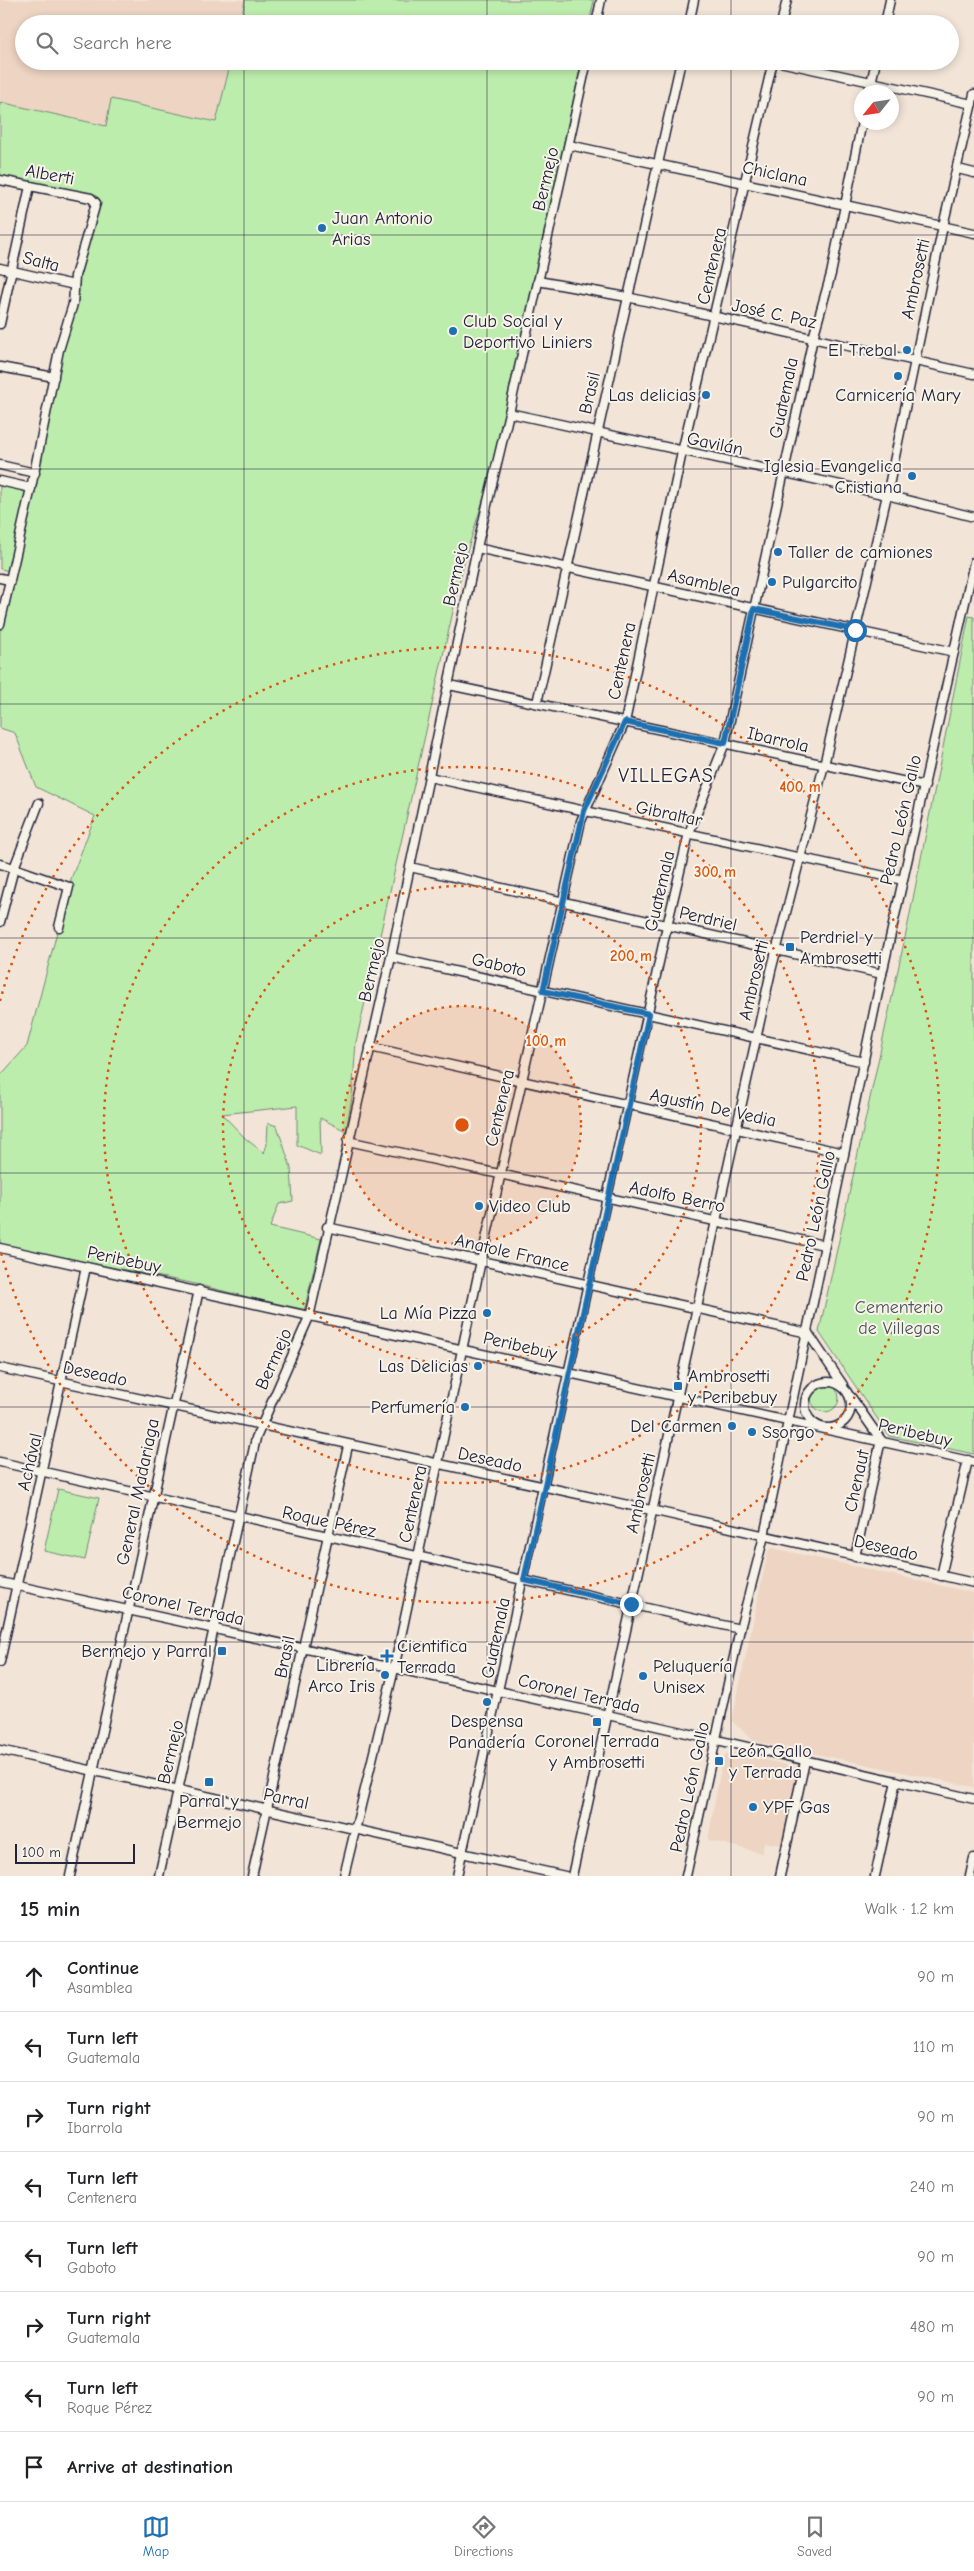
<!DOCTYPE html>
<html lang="en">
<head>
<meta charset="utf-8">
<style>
  body { margin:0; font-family:"Comic Neue",sans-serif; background:#f6f6f6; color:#202124 }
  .compass { position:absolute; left:854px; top:85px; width:45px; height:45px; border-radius:50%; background:#fff; box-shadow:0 2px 8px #0003; rotate:240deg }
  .scale { position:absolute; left:15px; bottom:12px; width:120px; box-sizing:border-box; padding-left:5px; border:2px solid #22223b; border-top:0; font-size:14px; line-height:18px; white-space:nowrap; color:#22223b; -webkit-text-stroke:4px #f7f3e8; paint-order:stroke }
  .stop { position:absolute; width:15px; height:15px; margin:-11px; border:4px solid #1f6fb2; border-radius:50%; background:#fff }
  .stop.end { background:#1f6fb2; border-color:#fff; box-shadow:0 1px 5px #0008 }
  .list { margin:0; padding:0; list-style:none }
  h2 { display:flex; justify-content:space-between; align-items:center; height:65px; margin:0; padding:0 20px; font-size:21px }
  h2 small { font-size:16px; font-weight:400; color:#757577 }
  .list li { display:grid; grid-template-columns:32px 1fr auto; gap:15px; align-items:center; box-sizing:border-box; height:70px; padding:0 20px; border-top:1px solid #e0e0e0 }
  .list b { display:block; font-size:19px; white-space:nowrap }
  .list p { margin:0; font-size:16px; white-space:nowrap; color:#757577 }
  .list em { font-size:16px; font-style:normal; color:#757577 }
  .icon { flex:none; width:28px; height:28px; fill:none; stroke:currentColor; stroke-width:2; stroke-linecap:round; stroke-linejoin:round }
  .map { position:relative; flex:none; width:974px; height:1876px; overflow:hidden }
  .search { position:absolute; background:#fff; box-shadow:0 2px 8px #0003; left:15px; right:15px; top:15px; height:55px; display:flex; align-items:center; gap:12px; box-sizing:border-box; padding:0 18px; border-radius:28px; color:#757577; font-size:19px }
  .sheet { height:625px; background:#fff }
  nav { display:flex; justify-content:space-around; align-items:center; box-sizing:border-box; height:70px; border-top:1px solid #e0e0e0; background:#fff; font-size:14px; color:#757577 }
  nav a { display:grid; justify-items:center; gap:2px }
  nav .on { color:#1f6fb2 }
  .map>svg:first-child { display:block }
</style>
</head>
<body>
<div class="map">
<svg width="974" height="1876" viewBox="0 0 974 1876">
  <rect width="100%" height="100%" fill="#f2e5d7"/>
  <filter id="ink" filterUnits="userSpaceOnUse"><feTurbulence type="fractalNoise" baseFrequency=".02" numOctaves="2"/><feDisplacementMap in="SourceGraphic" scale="10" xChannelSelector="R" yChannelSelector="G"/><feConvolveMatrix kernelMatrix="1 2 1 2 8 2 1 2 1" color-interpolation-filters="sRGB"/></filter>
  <g filter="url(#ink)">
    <g fill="#edd4c3">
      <path d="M0,0H245L240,24H24V61H231L217,122L112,99L106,126L0,102Z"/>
      <path d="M772,1548L974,1593V1787L754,1741L732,1721L768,1551Z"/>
      <path d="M731,1752L795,1767L799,1773L782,1845L764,1842L762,1853L708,1840L723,1756Z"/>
    </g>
    <g fill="#bdedad" stroke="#708874">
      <path d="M245,0H594L589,24H240Z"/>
      <path d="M231,61H582L489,481L465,558L356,1042L352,1097L346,1131L320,1118L321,1155L297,1145V1106L222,1114L246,1139L264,1153L267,1144L268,1123L277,1126L291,1168L293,1201L279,1204L270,1227L321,1239L304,1311L191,1283L0,1245V1076L27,1046L71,879L95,816L36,787L15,733L0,728V624L96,195L0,178V102L106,126L111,99L216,122Z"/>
      <path d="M0,484L27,490L10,571L0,569Z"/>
      <path d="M969,616L974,617V1454L889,1436L819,1332L908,924Z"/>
      <circle cx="825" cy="1398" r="14"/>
      <path d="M58,1489L99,1498L85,1560L44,1551Z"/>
    </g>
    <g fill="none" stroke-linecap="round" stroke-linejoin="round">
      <defs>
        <g id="minor">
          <path d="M597,21L607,24"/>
          <path d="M596,24L601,0"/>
          <path d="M689,24L694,0"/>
          <path d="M781,24L787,0"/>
          <path d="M885,24L890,0"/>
          <path d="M775,61L972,104"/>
          <path d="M869,92L876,61"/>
          <path d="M569,145L974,233"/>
          <path d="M958,169L974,173"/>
          <path d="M0,180L91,198L96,203L75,276L73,304L59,350L31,488L0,624"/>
          <path d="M0,268L74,285"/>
          <path d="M538,281L627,297L974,374"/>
          <path d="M0,324L30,186"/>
          <path d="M0,367L54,377"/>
          <path d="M509,413L887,495L974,517"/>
          <path d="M0,465L35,473"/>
          <path d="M0,481L31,488"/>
          <path d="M477,548L954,652"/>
          <path d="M0,578L10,580"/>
          <path d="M449,685L925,786"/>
          <path d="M537,703L681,61"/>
          <path d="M429,777L903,880"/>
          <path d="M39,803L14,868L69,887L59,927"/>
          <path d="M0,864L14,868L0,922"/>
          <path d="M410,867L882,974"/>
          <path d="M391,957L864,1062"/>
          <path d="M370,1047L844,1153"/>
          <path d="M348,1141L824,1245"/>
          <path d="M327,1227L808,1333"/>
          <path d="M0,1248L974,1462"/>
          <path d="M808,1333L843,1385"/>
          <path d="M0,1368L651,1510L974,1583"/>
          <circle cx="828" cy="1405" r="23"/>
          <path d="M851,1397L881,1440"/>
          <path d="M0,1462L740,1629"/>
          <path d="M855,1557L881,1440"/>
          <path d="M941,1576L968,1460"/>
          <path d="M0,1582L599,1713L974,1799"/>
          <path d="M0,1662L86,1267"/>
          <path d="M0,1750L565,1876"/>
          <path d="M70,1876L199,1290"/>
          <path d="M159,1876L256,1438L309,1317L391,957L478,543L509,413L587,61"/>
          <path d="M252,1876L348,1446"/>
          <path d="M344,1876L394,1669L481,1261L581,821L625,722L682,452L773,61"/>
          <path d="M457,1876L667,926L689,833L725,743L813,338L831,274L862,122"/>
          <path d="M572,1876L771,971L824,765L887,495L943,226L974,94"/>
          <path d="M686,1876L740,1629L764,1536L880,983L974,562"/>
          <path d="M780,1876L805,1761"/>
          <path d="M875,1876L896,1781"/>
          <path d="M970,1876L974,1858"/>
        </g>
      </defs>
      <use href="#minor" stroke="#22223b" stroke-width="11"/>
      <use href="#minor" stroke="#f7f3e8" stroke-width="8"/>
    </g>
  </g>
  <g fill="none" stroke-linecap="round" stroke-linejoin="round" filter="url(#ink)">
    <path stroke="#1f6fb2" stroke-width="6" d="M631,1604L524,1580L649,1014L543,991L584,811L625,722L725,743L754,609L855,630"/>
  </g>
  <path fill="none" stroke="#22223b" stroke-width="1" stroke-opacity="0.55" d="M244,0V24M487,0V24M731,0V24M244,61V1876M487,61V1876M731,61V1876M0,235H974M0,469H974M0,704H974M0,938H974M0,1173H974M0,1407H974M0,1642H974"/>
  <circle cx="462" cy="1125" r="119" fill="#de560e" fill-opacity=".12"/>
  <g fill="none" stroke="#de560e" stroke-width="2.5" stroke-dasharray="2.5 5">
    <circle cx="462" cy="1125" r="119"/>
    <circle cx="462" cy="1125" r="239"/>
    <circle cx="462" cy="1125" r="358"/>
    <path d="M0 1001A478 478 0 1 1 0 1249"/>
  </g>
  <g fill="#1f6fb2" stroke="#f7f3e8" stroke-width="2">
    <circle cx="322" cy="228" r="5"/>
    <circle cx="453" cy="331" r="5"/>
    <circle cx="907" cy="350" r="5"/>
    <circle cx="898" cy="376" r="5"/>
    <circle cx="706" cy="395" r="5"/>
    <circle cx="912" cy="476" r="5"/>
    <circle cx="778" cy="552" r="5"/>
    <circle cx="772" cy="582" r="5"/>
    <rect x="785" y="942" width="10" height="10" rx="2.5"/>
    <circle cx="479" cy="1206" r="5"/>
    <circle cx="487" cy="1313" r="5"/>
    <circle cx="478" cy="1366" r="5"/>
    <rect x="673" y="1381" width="10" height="10" rx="2.5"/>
    <circle cx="465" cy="1407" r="5"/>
    <circle cx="732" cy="1426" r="5"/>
    <circle cx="752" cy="1432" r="5"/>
    <rect x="217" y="1646" width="10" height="10" rx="2.5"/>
    <path d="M384.5 1648.5h5v5h5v5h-5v5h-5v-5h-5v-5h5z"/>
    <circle cx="385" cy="1675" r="5"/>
    <circle cx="643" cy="1676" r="5"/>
    <circle cx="487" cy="1702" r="5"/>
    <rect x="592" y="1717" width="10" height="10" rx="2.5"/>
    <rect x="714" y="1756" width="10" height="10" rx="2.5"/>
    <rect x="204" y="1777" width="10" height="10" rx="2.5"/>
    <circle cx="753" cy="1807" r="5"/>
  </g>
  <g text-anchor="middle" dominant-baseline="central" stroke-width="4" stroke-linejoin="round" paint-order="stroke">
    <g font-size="18" fill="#22223b" stroke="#f7f3e8">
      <text transform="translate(775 174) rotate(12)">Chiclana</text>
      <text transform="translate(50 175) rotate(10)">Alberti</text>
      <text transform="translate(546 179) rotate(-77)">Bermejo</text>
      <text transform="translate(41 262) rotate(14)">Salta</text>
      <text transform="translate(712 266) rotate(-77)">Centenera</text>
      <text transform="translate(916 279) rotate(-78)">Ambrosetti</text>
      <text transform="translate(774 314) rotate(12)">José C. Paz</text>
      <text transform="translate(590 393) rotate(-77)">Brasil</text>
      <text transform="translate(784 398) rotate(-78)">Guatemala</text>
      <text transform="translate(715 444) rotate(12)">Gavilán</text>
      <text transform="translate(456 574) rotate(-78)">Bermejo</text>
      <text transform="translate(704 583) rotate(13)">Asamblea</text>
      <text transform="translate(622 661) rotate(-78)">Centenera</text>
      <text transform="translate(778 740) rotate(13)">Ibarrola</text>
      <text transform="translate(669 814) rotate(12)">Gibraltar</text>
      <text transform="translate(901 820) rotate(-77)">Pedro León Gallo</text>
      <text transform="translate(660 891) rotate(-77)">Guatemala</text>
      <text transform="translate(708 919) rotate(13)">Perdriel</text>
      <text transform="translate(499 965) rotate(13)">Gaboto</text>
      <text transform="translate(372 970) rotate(-77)">Bermejo</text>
      <text transform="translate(754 980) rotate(-77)">Ambrosetti</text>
      <text transform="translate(500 1108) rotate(-77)">Centenera</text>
      <text transform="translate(713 1108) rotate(12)">Agustín De Vedia</text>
      <text transform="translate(677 1197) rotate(12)">Adolfo Berro</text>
      <text transform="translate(816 1216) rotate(-78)">Pedro León Gallo</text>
      <text transform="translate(512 1253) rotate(13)">Anatole France</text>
      <text transform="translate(124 1260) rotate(12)">Peribebuy</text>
      <text transform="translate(520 1346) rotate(13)">Peribebuy</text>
      <text transform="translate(274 1359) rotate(-66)">Bermejo</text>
      <text transform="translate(95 1374) rotate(12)">Deseado</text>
      <text transform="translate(915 1433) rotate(13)">Peribebuy</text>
      <text transform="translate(490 1460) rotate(12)">Deseado</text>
      <text transform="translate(30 1462) rotate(-77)">Achával</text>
      <text transform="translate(857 1481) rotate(-78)">Chenaut</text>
      <text transform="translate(138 1492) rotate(-78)">General Madariaga</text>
      <text transform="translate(641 1493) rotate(-77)">Ambrosetti</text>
      <text transform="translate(413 1504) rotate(-78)">Centenera</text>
      <text transform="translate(329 1522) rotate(12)">Roque Pérez</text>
      <text transform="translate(886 1548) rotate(13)">Deseado</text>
      <text transform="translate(183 1606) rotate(13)">Coronel Terrada</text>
      <text transform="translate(496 1638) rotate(-78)">Guatemala</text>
      <text transform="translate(285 1657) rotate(-78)">Brasil</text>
      <text transform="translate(579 1694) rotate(13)">Coronel Terrada</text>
      <text transform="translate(171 1752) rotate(-77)">Bermejo</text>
      <text transform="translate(690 1787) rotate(-78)">Pedro León Gallo</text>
      <text transform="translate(286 1799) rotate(12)">Parral</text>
    </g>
    <g font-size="18" fill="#22223b" stroke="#f7f3e8" text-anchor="start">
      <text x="332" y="218">Juan Antonio<tspan x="332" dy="21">Arias</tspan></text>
      <text x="463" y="321">Club Social y<tspan x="463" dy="21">Deportivo Liniers</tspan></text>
      <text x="897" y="350" text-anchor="end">El Trebal</text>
      <text x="696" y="395" text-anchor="end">Las delicias</text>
      <text x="898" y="395" text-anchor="middle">Carnicería Mary</text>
      <text x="902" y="466" text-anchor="end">Iglesia Evangelica<tspan x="902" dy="21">Cristiana</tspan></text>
      <text x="788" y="552">Taller de camiones</text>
      <text x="782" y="582">Pulgarcito</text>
      <text x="800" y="937">Perdriel y<tspan x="800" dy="21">Ambrosetti</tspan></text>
      <text x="489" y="1206">Video Club</text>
      <text x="477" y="1313" text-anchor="end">La Mía Pizza</text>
      <text x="468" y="1366" text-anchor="end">Las Delicias</text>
      <text x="688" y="1376">Ambrosetti<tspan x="688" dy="21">y Peribebuy</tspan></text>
      <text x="455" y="1407" text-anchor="end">Perfumería</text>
      <text x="722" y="1426" text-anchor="end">Del Carmen</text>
      <text x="762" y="1432">Ssorgo</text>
      <text x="397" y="1646">Cientifica<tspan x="397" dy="21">Terrada</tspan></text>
      <text x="212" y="1651" text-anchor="end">Bermejo y Parral</text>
      <text x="375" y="1665" text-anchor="end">Librería<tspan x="375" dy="21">Arco Iris</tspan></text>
      <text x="653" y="1666">Peluquería<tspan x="653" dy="21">Unisex</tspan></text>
      <text x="487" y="1721" text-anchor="middle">Despensa<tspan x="487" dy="21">Panadería</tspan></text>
      <text x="597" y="1741" text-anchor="middle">Coronel Terrada<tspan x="597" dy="21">y Ambrosetti</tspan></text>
      <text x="729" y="1751">León Gallo<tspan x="729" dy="21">y Terrada</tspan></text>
      <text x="209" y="1801" text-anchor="middle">Parral y<tspan x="209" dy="21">Bermejo</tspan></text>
      <text x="763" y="1807">YPF Gas</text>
    </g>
    <g font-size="18" fill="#495558" stroke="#f7f3e8">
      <text x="899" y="1307">Cementerio<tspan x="899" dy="21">de Villegas</tspan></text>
    </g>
    <g font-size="20" letter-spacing="1" fill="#22223b" stroke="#f7f3e8">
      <text x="666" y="775">VILLEGAS</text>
    </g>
  </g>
  <circle cx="462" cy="1125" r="8" fill="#de560e" stroke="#f7f3e8" stroke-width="2.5"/>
  <g font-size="15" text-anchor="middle" font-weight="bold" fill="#de560e" stroke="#f7f3e8" stroke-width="4" stroke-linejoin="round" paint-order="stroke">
    <text x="800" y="792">400 m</text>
    <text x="715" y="877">300 m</text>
    <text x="631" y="961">200 m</text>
    <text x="546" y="1046">100 m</text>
  </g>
</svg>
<svg class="compass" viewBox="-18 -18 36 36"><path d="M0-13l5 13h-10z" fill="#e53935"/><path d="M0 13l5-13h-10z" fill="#757577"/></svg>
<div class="scale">100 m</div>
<div class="stop" style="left:855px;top:630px"></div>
<div class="stop end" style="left:631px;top:1604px"></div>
<div class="search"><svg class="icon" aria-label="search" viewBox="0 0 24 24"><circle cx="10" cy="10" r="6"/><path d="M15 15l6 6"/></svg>Search here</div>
</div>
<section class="sheet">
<h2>15 min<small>Walk · 1.2 km</small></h2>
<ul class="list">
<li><svg class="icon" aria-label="ahead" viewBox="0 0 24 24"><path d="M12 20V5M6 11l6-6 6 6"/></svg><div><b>Continue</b><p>Asamblea</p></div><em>90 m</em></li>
<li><svg class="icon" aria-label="left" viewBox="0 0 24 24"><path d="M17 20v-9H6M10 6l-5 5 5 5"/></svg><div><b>Turn left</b><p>Guatemala</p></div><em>110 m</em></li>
<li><svg class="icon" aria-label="right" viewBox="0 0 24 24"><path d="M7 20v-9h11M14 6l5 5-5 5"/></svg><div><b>Turn right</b><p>Ibarrola</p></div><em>90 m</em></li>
<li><svg class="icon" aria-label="left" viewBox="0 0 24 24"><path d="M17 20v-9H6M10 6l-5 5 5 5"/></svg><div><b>Turn left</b><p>Centenera</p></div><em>240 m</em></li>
<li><svg class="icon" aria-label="left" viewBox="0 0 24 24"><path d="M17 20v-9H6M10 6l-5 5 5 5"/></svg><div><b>Turn left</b><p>Gaboto</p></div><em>90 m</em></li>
<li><svg class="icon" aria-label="right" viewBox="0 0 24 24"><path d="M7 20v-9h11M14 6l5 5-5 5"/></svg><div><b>Turn right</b><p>Guatemala</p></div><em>480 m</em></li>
<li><svg class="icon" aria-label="left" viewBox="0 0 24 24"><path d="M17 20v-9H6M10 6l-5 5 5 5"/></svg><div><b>Turn left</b><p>Roque Pérez</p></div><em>90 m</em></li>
<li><svg class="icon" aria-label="arrive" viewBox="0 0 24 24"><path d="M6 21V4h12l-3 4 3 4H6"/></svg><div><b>Arrive at destination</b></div></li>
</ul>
</section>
<nav>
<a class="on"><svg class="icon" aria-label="map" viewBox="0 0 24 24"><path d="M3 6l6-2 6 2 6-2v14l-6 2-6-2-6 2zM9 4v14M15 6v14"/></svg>Map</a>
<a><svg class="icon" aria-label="directions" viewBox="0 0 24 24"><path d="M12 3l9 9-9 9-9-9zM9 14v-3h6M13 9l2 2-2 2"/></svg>Directions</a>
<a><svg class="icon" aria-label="saved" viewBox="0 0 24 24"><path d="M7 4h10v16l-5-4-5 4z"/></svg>Saved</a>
</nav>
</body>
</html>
